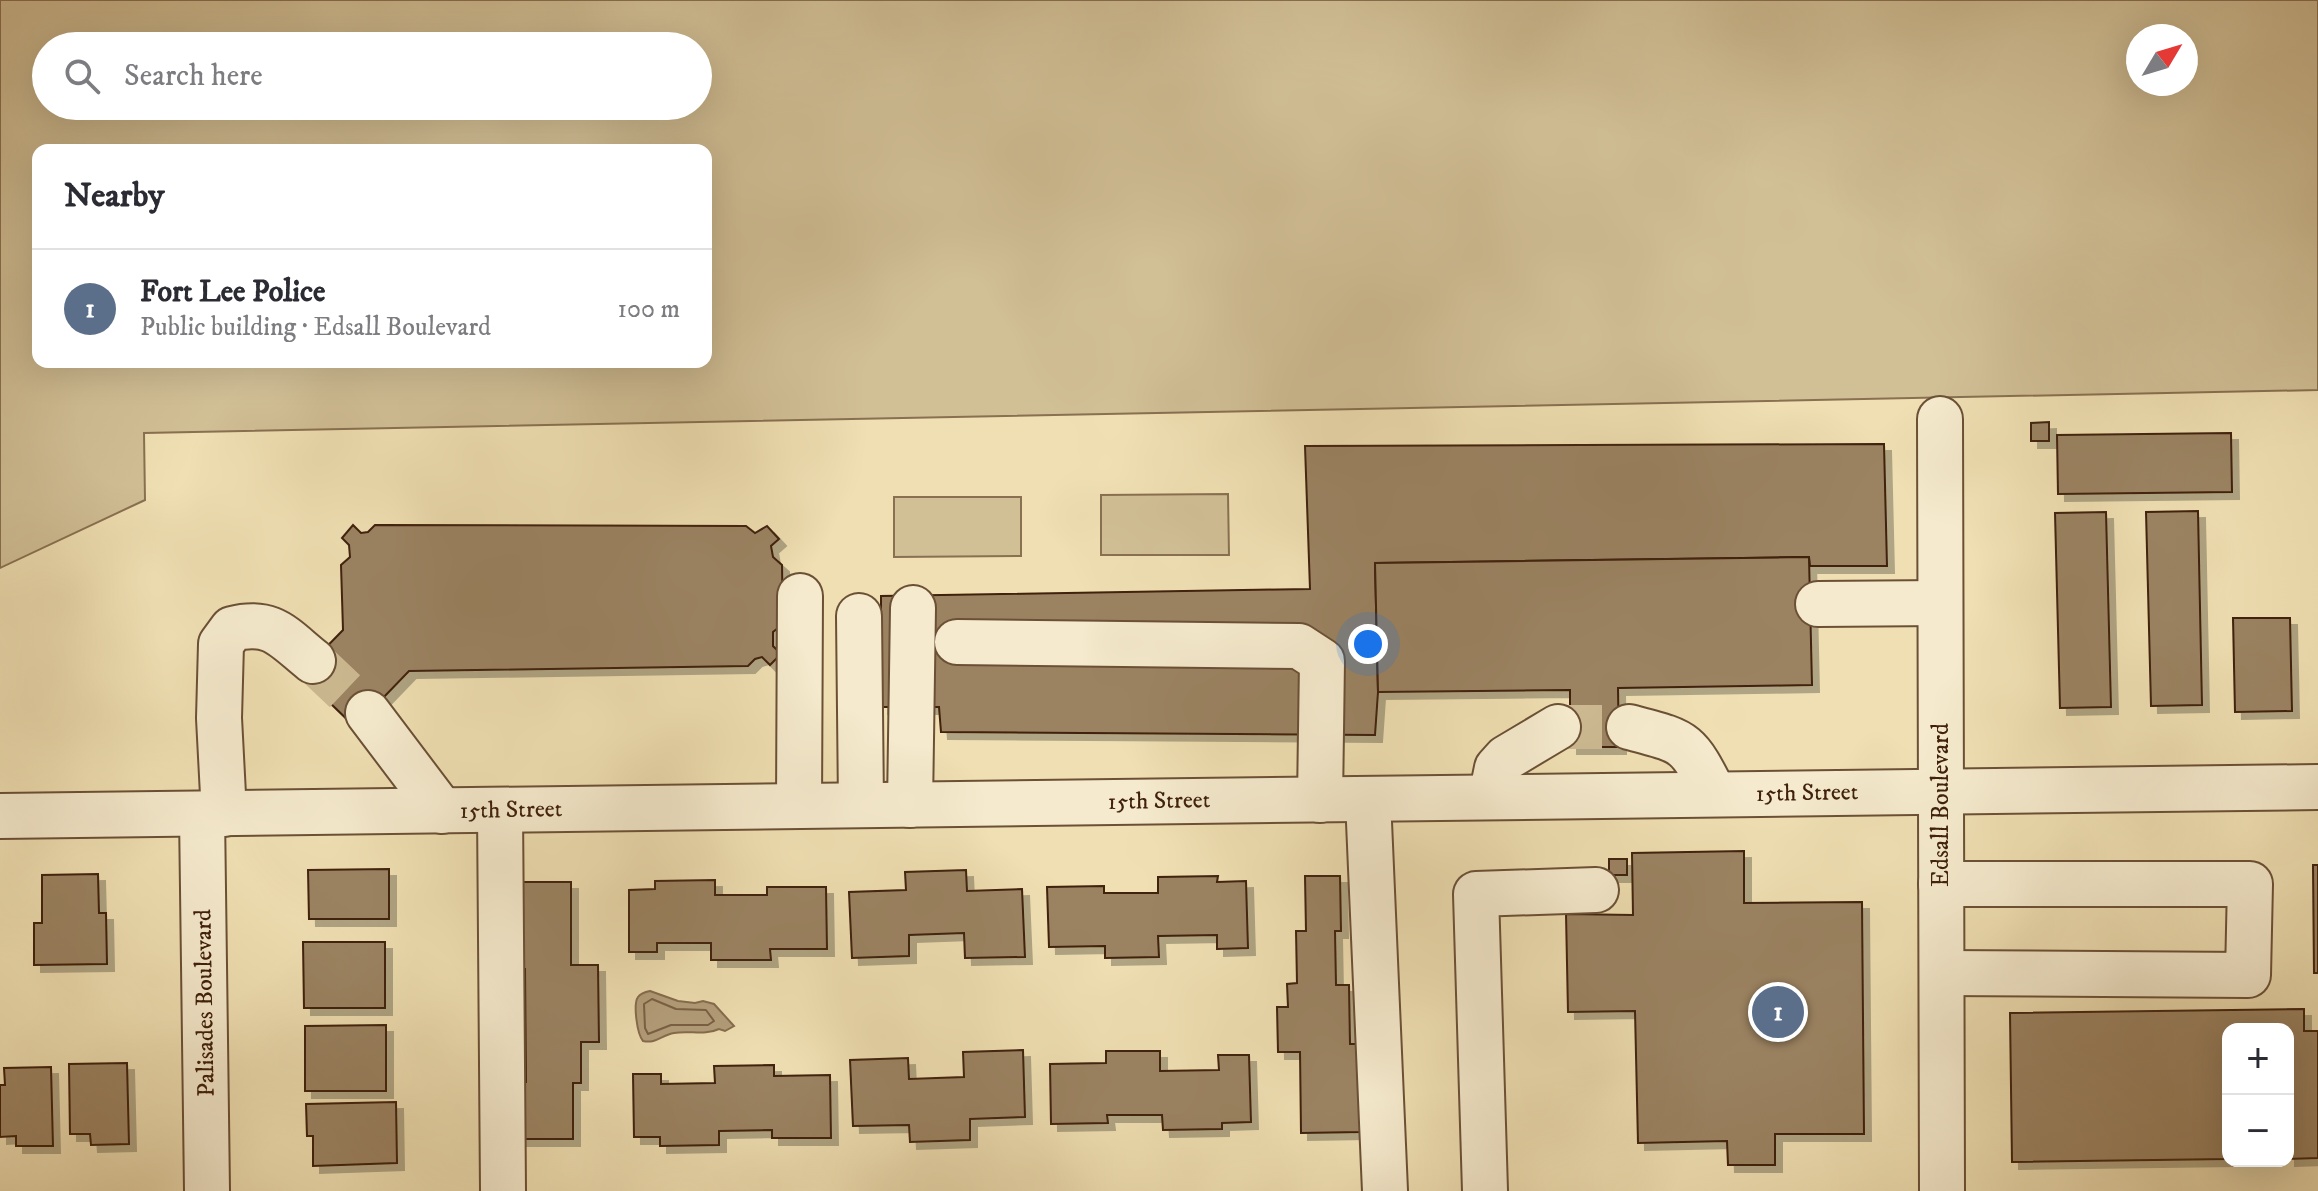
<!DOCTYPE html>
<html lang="en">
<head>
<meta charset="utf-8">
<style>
  body { margin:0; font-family:"IM FELL DW Pica",serif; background:#f2f2f3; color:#2b2b33 }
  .controls { position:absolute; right:24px; bottom:24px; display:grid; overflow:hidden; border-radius:16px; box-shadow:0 8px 32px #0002 }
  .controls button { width:72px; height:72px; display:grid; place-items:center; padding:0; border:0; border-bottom:2px solid #e1e1e2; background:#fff; color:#2b2b33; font:40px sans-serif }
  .compass { position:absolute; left:2126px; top:24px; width:72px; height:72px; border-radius:50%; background:#fff; box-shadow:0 8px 32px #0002; rotate:52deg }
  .you { position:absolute; left:1368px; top:644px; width:28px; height:28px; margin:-20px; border:6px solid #fff; border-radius:50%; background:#1a73e8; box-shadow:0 0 0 12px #1a73e833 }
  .badge { display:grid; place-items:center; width:52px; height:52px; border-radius:50%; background:#0f766e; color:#fff; font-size:26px; font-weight:700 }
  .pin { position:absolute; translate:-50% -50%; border:4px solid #fff; box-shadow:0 2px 8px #0006 }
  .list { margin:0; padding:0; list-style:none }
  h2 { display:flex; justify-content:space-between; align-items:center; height:104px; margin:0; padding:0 32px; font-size:34px }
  h2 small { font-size:26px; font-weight:400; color:#7c7c81 }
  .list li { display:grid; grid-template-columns:52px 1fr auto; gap:24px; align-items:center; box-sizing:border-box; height:120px; padding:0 32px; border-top:2px solid #e1e1e2 }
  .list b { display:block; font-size:30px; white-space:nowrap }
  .list p { margin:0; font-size:26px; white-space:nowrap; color:#7c7c81 }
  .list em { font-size:26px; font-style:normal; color:#7c7c81 }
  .icon { flex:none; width:44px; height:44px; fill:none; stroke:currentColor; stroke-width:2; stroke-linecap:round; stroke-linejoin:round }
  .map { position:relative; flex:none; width:2318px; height:1191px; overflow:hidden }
  .search { position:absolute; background:#fff; box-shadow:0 8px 32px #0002; left:32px; top:32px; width:680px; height:88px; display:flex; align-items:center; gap:20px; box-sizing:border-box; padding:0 28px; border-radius:44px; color:#7c7c81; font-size:30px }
  .panel { position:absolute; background:#fff; box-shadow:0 8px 32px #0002; left:32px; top:144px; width:680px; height:224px; border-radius:16px }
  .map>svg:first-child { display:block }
</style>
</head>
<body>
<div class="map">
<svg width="2318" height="1191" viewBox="0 0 2318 1191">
  <defs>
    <filter id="shadow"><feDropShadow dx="7" dy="7" stdDeviation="0" flood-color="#0004"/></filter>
  </defs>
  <rect width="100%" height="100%" fill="#efdfb2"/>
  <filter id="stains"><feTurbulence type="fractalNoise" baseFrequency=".0025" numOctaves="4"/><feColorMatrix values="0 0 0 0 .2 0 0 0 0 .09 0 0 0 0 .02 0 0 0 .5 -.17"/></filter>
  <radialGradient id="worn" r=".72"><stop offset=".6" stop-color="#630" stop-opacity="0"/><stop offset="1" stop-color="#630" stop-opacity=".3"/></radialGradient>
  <g fill="#d1bf96" stroke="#887051" stroke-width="2" fill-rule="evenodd">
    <path d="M0,0H2318V390L144,433L145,500L0,568ZM2138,36H2186V84H2138ZM46,46H698V106H46ZM38,150H706V362H38Z"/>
    <path d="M1228,494L1229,555H1101V495Z"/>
    <path d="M894,497H1021V556L894,557Z"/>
  </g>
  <path fill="#b39e7a" stroke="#856c4e" stroke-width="2" d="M650,991L678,1001L695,1003L703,1001L714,1004L734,1026L725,1031L719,1029C704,1036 690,1030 674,1033C662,1035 656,1044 643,1041C637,1034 633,1004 638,997C641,993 645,992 650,991Z"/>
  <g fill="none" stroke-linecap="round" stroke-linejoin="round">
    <path stroke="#795f43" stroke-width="2" d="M652,999L676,1009L706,1010L714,1021L708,1025H671L648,1034L645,1028L644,1004Z"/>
  </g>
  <g fill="#9b8362" stroke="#3f200c" stroke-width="2" filter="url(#shadow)">
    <path d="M2049,422V441H2031V423Z"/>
    <path d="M2231,433L2232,492L2058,494L2057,435Z"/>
    <path d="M1884,444L1887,566H1810L1809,557L1375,563L1378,692L1375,735L941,732L939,707H881V596L1310,589L1305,446Z"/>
    <path d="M2198,511L2202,705L2151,706L2146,512Z"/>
    <path d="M2106,512L2111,707L2060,708L2055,513Z"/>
    <path d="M353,525L361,533L368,532L375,525L746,526L755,533L767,526L779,539L771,546L773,557L782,565L783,624L773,632V646L781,654L770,665L762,657L755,659L748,666L409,671L355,727L300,674L343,630L341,565L350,557L349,545L342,538Z"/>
    <path d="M1809,557L1812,685L1618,688L1619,747H1570V690L1378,692L1375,563Z"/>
    <path d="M2233,618H2290L2292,711L2235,712Z"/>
    <path d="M1744,851V903L1862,902L1864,1134H1775V1165H1728L1727,1141L1638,1143L1635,1011L1568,1012L1566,914L1633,915L1632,853Z"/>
    <rect x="1609" y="859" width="18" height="16"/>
    <path d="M2313,865H2318V973H2314Z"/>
    <path d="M389,869V919H309L308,870Z"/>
    <path d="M966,870L967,891L1022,889L1025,957L965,958L964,933L909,935V956L852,958L849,892L906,890L905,872Z"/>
    <path d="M98,874L99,913H106L107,964L34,965V923H42V875Z"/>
    <path d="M1218,876L1217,882L1246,881L1248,948L1217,949V935L1158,936L1159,957L1105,958V946L1049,947L1047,887L1104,886V893H1158V877Z"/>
    <path d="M1305,876H1340L1341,931H1335L1336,985H1349L1350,1044H1359L1361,1132L1301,1133L1300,1052H1278L1277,1007H1288L1287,984L1297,983L1296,931H1306Z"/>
    <path d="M715,880V895H767V887H826L827,949H770L771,960H711V943H657V952H629V890L655,889V881Z"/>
    <path d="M519,882H571V965H598L599,1042H581V1083H573V1139H518V1082H526L525,969H519Z"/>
    <path d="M303,942H385V1008H304Z"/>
    <path d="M2304,1009V1031H2318V1158L2288,1159V1029H2228V1159L2012,1162L2010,1013Z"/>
    <path d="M386,1025V1091H305V1026Z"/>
    <path d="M1023,1050L1025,1117L970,1119V1140L910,1142L909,1125L853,1126L850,1060L908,1058L909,1079L964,1077L963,1052Z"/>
    <path d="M1106,1051H1160V1071L1219,1070L1218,1055H1249L1251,1122L1222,1123V1129L1163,1130L1162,1115H1107L1108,1123L1051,1124L1050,1064L1106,1063Z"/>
    <path d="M127,1063L129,1144L91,1145L90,1134H70L69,1064Z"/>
    <path d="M774,1065V1076L830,1075L831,1138H772V1130L719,1131V1145L660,1146V1137H634L633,1074H661V1084L715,1083L714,1066Z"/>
    <path d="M51,1067L53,1146H16V1136L0,1137V1085H5L4,1068Z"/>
    <path d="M396,1102L397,1163L313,1166V1136H307L306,1104Z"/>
  </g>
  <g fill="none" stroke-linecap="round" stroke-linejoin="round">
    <g stroke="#ccb991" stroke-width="44" stroke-dasharray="44 22" stroke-linecap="butt">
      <path d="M313,661L368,713"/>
      <path d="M1558,727H1629"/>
    </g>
    <defs>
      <g id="minor">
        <path d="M1940,419L1942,1191"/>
        <path d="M1818,604L1940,603"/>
        <path d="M859,616L861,805"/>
        <path d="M957,642L1299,646L1322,661L1320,800"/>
        <path d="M368,713L442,811"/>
        <path d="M1629,727C1686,742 1687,740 1714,794"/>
        <path d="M1491,797L1497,768L1506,758L1558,727"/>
        <path d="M1368,799L1385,1191"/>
        <path d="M910,805L913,608"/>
        <path d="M799,806L800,596"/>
        <path d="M500,810L503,1191"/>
        <path d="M202,814L207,1191"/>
        <path d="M224,814L219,718L221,644L232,629C272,619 283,637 313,661"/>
        <path d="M0,816L2318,787"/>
        <path d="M1941,884H2250L2248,975L1942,973"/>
        <path d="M1485,1191L1476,894L1596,890"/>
      </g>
    </defs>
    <use href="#minor" stroke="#6b5036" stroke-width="48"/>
    <use href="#minor" stroke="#f5eacd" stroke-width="44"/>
  </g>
  <g text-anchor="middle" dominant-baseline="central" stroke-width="8" stroke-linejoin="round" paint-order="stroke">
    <g font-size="24" fill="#3f200c" stroke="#f5eacd">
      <text transform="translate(1807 793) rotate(-1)">15th Street</text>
      <text transform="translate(1159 801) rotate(-1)">15th Street</text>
      <text transform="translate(1941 805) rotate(-90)">Edsall Boulevard</text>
      <text transform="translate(511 810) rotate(-1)">15th Street</text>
      <text transform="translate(205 1003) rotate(-91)">Palisades Boulevard</text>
    </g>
  </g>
  <rect width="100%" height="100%" filter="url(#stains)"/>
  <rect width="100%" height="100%" fill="url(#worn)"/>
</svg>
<div class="controls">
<button>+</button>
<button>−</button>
</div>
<svg class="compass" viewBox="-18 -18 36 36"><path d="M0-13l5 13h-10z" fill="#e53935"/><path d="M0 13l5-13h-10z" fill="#7c7c81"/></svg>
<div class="you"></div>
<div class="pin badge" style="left:1778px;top:1012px;background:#5c6f8a">1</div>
<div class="search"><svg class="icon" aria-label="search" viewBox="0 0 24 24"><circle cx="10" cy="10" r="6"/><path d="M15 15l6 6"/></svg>Search here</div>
<section class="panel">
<h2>Nearby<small></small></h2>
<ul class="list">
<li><span class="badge" style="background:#5c6f8a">1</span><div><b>Fort Lee Police</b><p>Public building · Edsall Boulevard</p></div><em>100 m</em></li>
</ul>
</section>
</div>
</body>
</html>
